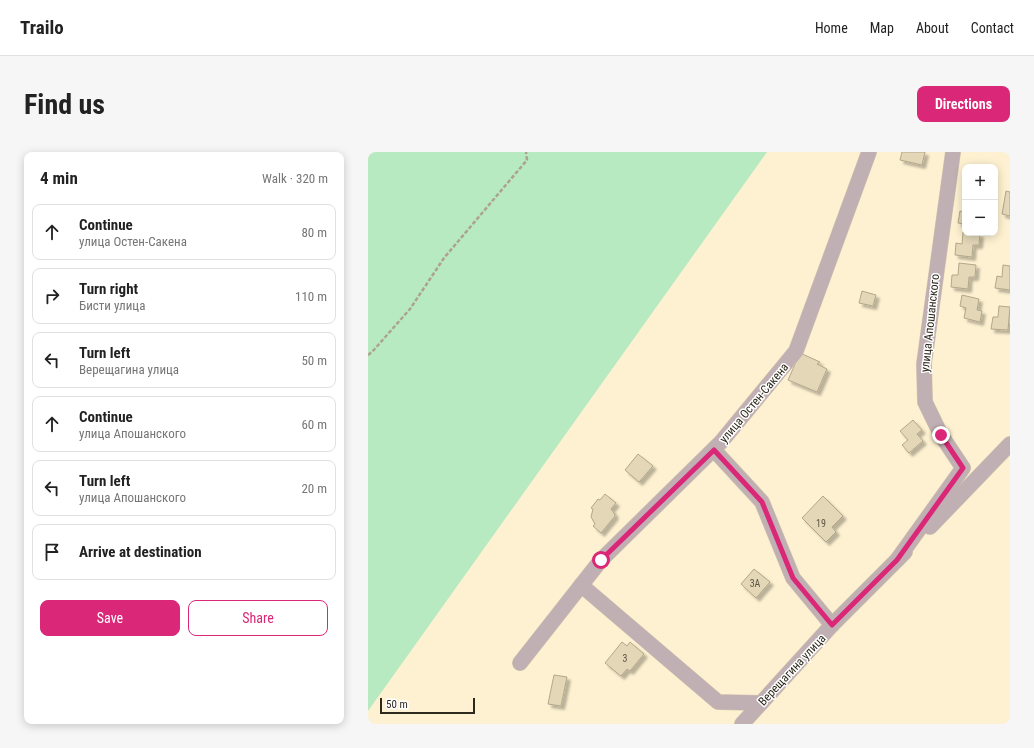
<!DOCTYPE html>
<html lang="en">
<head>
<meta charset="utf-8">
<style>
  body { margin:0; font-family:"Roboto Condensed",sans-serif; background:#f6f6f6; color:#222 }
  .controls { position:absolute; right:12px; top:12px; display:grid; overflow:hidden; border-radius:8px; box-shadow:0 2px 10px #0003 }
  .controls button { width:36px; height:36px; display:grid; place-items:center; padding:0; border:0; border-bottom:1px solid #e0e0e0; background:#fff; color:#222; font:20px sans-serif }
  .scale { position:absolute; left:12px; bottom:10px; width:95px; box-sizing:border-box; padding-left:4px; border:2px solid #2e291d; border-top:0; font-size:11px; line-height:14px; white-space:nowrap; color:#2e291d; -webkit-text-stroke:3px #fff; paint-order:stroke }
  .stop { position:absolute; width:12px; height:12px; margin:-9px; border:3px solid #db2777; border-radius:50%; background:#fff }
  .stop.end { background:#db2777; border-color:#fff; box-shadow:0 1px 4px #0008 }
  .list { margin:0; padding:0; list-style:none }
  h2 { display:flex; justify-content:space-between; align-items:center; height:52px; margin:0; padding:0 16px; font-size:17px }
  h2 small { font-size:13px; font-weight:400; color:#767676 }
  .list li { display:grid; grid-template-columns:26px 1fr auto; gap:12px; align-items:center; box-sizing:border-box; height:56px; margin:0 8px 8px; padding:0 8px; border:1px solid #e0e0e0; border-radius:8px }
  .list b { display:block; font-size:15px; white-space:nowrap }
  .list p { margin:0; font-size:13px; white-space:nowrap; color:#767676 }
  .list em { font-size:13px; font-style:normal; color:#767676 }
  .actions { display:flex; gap:8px; padding:12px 16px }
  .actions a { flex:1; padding:9px 0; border:1px solid #db2777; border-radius:8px; text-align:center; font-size:14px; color:#db2777 }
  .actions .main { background:#db2777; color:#fff }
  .icon { flex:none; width:22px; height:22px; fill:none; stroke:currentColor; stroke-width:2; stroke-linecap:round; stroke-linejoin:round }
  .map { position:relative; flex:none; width:642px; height:572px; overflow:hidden; border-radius:8px }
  header { display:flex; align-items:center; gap:24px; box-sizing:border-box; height:56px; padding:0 20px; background:#fff; border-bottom:1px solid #e0e0e0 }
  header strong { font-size:19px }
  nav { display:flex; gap:22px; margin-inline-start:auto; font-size:14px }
  .intro { display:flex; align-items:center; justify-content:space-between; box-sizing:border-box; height:96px; padding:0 24px }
  h1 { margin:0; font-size:28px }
  .button { padding:10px 18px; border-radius:8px; background:#db2777; color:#fff; font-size:14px; font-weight:700 }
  main { display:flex; gap:24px; padding:0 24px }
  aside { flex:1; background:#fff; border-radius:8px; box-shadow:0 2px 10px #0003 }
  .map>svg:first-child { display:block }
</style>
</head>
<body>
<header>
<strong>Trailo</strong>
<nav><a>Home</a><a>Map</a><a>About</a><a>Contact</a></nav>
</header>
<div class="intro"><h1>Find us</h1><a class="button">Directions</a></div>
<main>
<aside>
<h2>4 min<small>Walk · 320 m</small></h2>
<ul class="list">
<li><svg class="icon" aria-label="ahead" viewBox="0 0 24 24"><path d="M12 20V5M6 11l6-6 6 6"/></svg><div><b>Continue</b><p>улица Остен-Сакена</p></div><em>80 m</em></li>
<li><svg class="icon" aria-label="right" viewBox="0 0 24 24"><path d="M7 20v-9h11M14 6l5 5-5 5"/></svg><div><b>Turn right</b><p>Бисти улица</p></div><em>110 m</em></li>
<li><svg class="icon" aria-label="left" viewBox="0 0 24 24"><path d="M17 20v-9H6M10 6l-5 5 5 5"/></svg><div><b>Turn left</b><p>Верещагина улица</p></div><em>50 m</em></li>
<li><svg class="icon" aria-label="ahead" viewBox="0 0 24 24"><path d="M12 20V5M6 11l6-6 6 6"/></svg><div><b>Continue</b><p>улица Апошанского</p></div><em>60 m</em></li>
<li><svg class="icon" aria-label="left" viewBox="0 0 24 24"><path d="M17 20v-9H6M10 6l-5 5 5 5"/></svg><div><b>Turn left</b><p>улица Апошанского</p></div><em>20 m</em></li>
<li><svg class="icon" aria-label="arrive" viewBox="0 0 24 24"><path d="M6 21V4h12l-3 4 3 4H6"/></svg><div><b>Arrive at destination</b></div></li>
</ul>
<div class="actions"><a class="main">Save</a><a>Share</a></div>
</aside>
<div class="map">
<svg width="642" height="572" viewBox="0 0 642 572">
  <defs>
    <filter id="shadow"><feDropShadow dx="3.5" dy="3.5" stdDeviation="1" flood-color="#0004"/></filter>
  </defs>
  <rect width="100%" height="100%" fill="#fef1d1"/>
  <path fill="#b7eac1" d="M0,0H399L0,559Z"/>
  <g fill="#e4d7b8" stroke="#b3a689" filter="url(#shadow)">
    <path d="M534,0H557L554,13L532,8Z"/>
    <path d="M638,39L642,40V64L634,62Z"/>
    <path d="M592,59L597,60V72L590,71Z"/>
    <path d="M595,80L612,82L611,93H605L604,105L587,103L588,91L594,92Z"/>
    <path d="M591,111L608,113L607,125H601L600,137L583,135L584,123H590Z"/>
    <path d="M635,113L642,114V138L627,136L629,124L634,125Z"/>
    <path d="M494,139L508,143L505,154L491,151Z"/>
    <path d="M594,143L611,147L609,158L614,159L612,170L596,166L598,156L592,154Z"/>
    <path d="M631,154L642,155L640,178L623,177L625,165H630Z"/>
    <path d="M432,201L452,210L449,212L459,217L449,240L420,228Z"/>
    <path d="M545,268L554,278L549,282L555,289L541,301L534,293L540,288L532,279Z"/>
    <path d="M270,302L285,314L271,330L257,318Z"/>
    <path d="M237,342L248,351L243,357L246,361L247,364L233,381L225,374L227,372L223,365L225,357L223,356L230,347L232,348Z"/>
    <path d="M455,344L475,364L464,375L468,380L458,390L434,366Z"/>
    <path d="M386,417L402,430L388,446L373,432Z"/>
    <path d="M254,490L259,494L262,490L276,502L262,519L259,517L253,524L237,511Z"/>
    <path d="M186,523L199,525L193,554L180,552Z"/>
  </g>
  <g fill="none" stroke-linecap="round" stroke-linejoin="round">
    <defs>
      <g id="minor">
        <path d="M346,298L394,350L425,426L464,473"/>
        <path d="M562,375L642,292"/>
        <path d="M529,408L595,316L573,283L557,250L556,212L585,0"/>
        <path d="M213,433L350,550L393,551"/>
        <path d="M152,511L233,408L353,290L428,199L501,0"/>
        <path d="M374,572L464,473L537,400"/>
      </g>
    </defs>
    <use href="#minor" stroke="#d9cdb1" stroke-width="16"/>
    <path stroke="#ada38b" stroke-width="2.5" stroke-dasharray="4 2" stroke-linecap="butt" d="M0,203L4,200L42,157L76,106L159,8L158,0"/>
    <use href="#minor" stroke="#c0b0b3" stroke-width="15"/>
  </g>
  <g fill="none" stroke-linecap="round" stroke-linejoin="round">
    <path stroke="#db2777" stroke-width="5" d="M233,408L346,298L394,350L425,426L464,473L529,408L595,316L573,283"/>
  </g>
  <g text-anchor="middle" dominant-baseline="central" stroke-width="3" stroke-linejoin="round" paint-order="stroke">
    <g font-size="10" fill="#5c5444">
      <text x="453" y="371">19</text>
      <text x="387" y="431">3А</text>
      <text x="257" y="506">3</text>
    </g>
    <g font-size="12" fill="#2e291d" stroke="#fff">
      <text transform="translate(562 171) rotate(-84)">улица Апошанского</text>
      <text transform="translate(386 251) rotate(-50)">улица Остен-Сакена</text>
      <text transform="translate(424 518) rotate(-47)">Верещагина улица</text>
    </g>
  </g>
</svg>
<div class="controls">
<button>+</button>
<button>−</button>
</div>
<div class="scale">50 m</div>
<div class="stop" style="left:233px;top:408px"></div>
<div class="stop end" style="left:573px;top:283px"></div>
</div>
</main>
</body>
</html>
